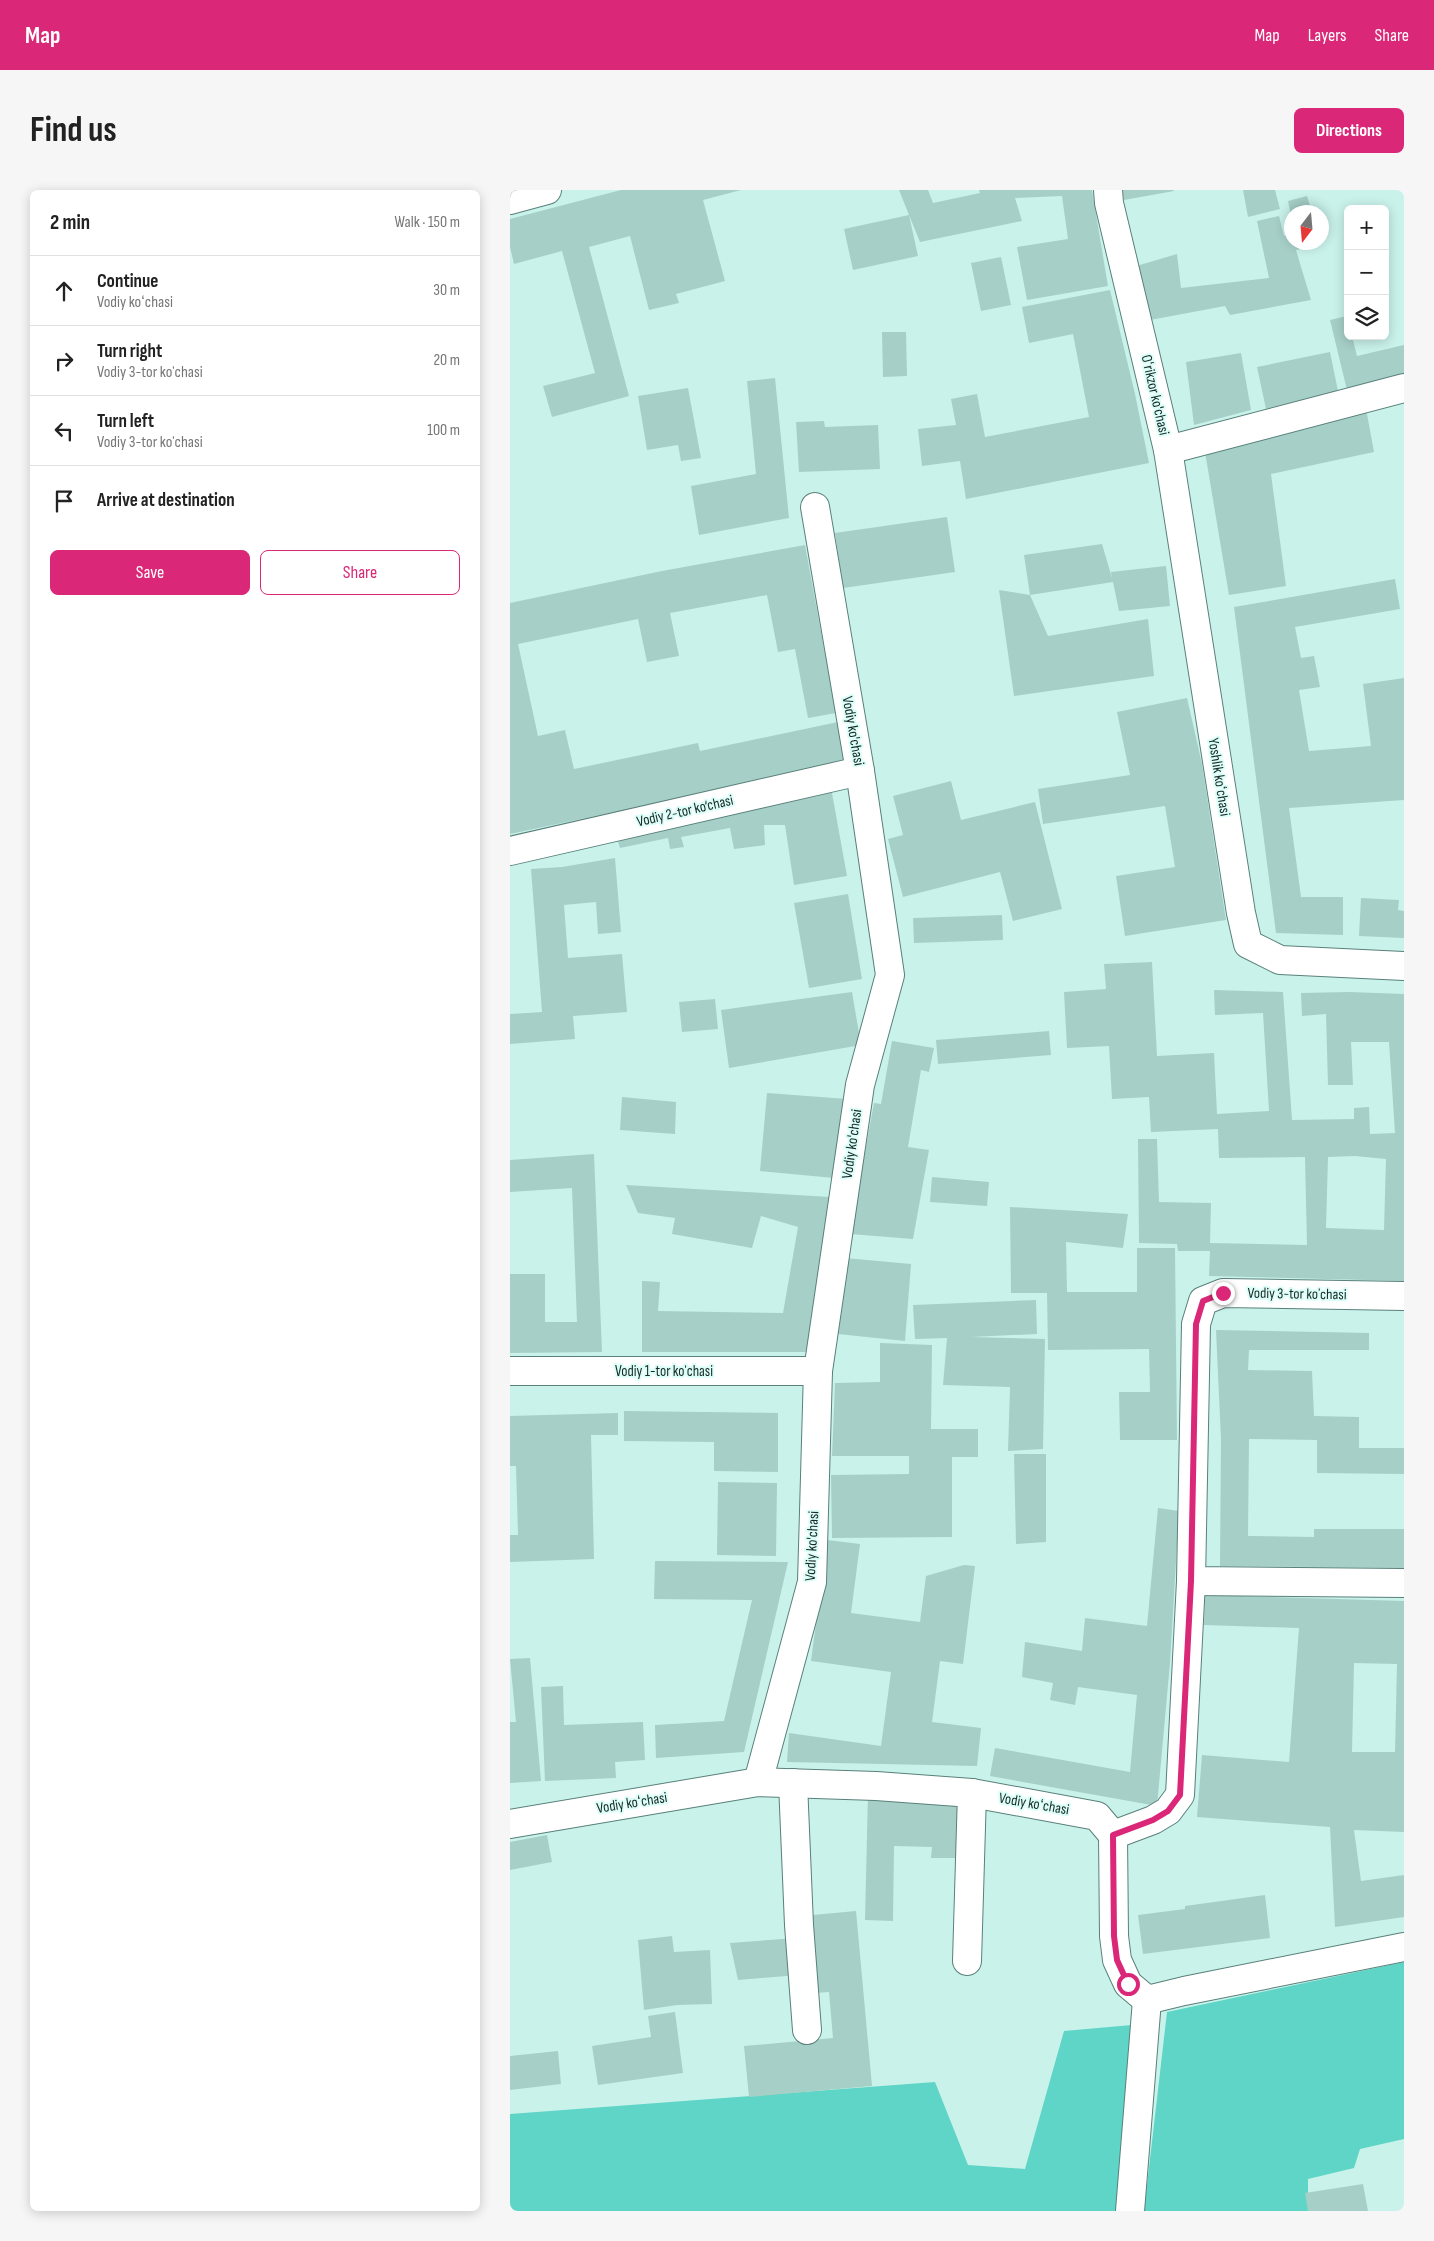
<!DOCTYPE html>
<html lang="en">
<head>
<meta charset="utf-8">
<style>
  body { margin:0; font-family:"Sofia Sans Condensed",sans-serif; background:#f6f6f6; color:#222 }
  .controls { position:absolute; right:15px; top:15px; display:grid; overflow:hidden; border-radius:8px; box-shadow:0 2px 12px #0003 }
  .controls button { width:45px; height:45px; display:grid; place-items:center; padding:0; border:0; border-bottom:1px solid #e0e0e0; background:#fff; color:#222; font:25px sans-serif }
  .compass { position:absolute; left:774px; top:15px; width:45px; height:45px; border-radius:50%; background:#fff; box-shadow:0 2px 12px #0003; rotate:196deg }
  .stop { position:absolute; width:15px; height:15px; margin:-11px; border:4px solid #db2777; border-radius:50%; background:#fff }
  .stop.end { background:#db2777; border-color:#fff; box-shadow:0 1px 5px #0008 }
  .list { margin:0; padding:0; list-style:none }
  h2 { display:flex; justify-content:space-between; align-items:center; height:65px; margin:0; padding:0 20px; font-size:21px }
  h2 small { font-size:16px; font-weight:400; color:#767676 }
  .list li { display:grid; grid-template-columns:32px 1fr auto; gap:15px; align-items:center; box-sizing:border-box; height:70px; padding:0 20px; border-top:1px solid #e0e0e0 }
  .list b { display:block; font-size:19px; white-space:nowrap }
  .list p { margin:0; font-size:16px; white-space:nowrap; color:#767676 }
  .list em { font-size:16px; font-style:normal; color:#767676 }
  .actions { display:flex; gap:10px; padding:15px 20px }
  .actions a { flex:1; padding:11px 0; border:1px solid #db2777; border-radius:8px; text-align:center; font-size:18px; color:#db2777 }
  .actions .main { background:#db2777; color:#fff }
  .icon { flex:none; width:28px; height:28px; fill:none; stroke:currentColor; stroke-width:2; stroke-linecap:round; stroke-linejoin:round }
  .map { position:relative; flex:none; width:894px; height:2021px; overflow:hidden; border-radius:8px }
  header { display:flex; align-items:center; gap:30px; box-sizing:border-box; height:70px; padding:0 25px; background:#db2777; color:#fff }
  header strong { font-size:24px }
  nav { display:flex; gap:28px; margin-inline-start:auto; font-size:18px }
  .intro { display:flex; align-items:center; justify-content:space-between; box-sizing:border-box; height:120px; padding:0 30px }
  h1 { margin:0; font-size:35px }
  .button { padding:12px 22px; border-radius:8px; background:#db2777; color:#fff; font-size:18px; font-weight:700 }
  main { display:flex; gap:30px; padding:0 30px }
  aside { flex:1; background:#fff; border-radius:8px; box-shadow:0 2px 12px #0003 }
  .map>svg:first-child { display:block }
</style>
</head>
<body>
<header>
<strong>Map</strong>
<nav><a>Map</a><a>Layers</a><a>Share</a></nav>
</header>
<div class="intro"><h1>Find us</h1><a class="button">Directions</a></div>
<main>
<aside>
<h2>2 min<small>Walk · 150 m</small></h2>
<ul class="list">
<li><svg class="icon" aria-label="ahead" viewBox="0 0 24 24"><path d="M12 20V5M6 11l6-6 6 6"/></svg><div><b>Continue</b><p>Vodiy koʻchasi</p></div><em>30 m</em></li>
<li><svg class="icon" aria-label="right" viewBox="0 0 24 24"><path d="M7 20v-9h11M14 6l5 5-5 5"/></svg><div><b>Turn right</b><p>Vodiy 3-tor koʼchasi</p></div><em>20 m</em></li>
<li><svg class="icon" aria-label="left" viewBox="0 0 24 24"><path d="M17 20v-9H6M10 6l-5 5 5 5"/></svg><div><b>Turn left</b><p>Vodiy 3-tor koʼchasi</p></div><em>100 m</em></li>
<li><svg class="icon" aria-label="arrive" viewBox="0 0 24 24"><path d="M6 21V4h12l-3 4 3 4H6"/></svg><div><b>Arrive at destination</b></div></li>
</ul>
<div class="actions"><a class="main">Save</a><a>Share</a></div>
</aside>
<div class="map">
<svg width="894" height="2021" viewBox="0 0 894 2021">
  <rect width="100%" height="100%" fill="#c9f2eb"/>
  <g fill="#5ed5c6">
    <path d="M894,1772V1949L850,1959L844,1978L798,1989V2021H634L657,1822Z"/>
    <path d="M622,1835L606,2021H0V1924L425,1892L458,1975L515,1979L554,1841Z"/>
  </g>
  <g fill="#a6cfc8" fill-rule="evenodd">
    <path d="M111,0H231L193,10L215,91L166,104L169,113L139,120L120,46L79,57L119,206L42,227L33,196L85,183L52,61L4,74L0,57V29Z"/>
    <path d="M389,0H418L423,13L470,3L469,0H582L598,96L517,110L507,57L558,49L552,6L505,8L512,31L410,52L399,25L408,66L343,80L334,39L399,25Z"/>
    <path d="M612,0H663L664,1L614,10Z"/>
    <path d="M733,0H765L770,19L738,27Z"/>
    <path d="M797,6L802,22H782L781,26L778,11Z"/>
    <path d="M769,26L774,46L782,44V52H809L810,56L786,60L801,110L720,125L715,116L640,130L623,77L667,64L671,98L759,88L747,31Z"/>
    <path d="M491,67L501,115L471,121L461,73Z"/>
    <path d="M600,100L625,204L639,273L456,309L450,271L412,276L408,239L446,235L441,209L467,204L475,247L579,227L563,144L519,153L512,117Z"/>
    <path d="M837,126L838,146H842L847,166L894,155V187L837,200L820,130Z"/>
    <path d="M372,142H396L397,186L373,187Z"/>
    <path d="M820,162L828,201L756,219L747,177Z"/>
    <path d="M731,163L741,220L684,235L676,172Z"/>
    <path d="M265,188L279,328L189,345L181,296L246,284L237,191Z"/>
    <path d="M178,198L191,268L171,271L168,255L137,260L128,206Z"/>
    <path d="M855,213L864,262L761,284L776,396L719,405L695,262Z"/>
    <path d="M314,231L315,237L368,235L370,279L289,282L286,232Z"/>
    <path d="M437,327L445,382L333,398L325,343Z"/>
    <path d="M592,354L602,388L601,382L656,376L660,416L609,421L603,392L520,405L514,365Z"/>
    <path d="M295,355L326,523L298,528L285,459L268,462L257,405L160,423L169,466L137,472L128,429L8,454L28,546L55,540L64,579L188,553L190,561L328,532L337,573L0,644V413L152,381Z"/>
    <path d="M885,389L890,419L785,437L791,468L804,466L810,497L789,500L799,561L861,556L853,494L894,488V610L779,618L791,707H833V745L766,743L724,417Z"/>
    <path d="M489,400L520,405L538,446L638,429L644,486L504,506Z"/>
    <path d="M677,508L692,574L716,730L615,746L606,686L665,677L655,616L533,634L528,599L620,585L607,522Z"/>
    <path d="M441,591L451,630L525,612L552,719L503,731L490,682L393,707L378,649L393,645L383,606Z"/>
    <path d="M320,592L337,686L284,695L275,635H254L255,655L224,659L220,638L171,647L174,657L160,659L158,648L110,658L106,645Z"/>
    <path d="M105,668L111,742L88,744L86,712L54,715L58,768L112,764L117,822L63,826L65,849L0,854V824L32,822L21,679L52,677Z"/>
    <path d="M338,704L352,789L299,798L284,713Z"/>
    <path d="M851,708L889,710L888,720L894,721V748L849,746Z"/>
    <path d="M492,725L493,750L404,753L403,728Z"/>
    <path d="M642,772L647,866L704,863L707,924L759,921L753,823L705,825L704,800L773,802L782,930L844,929V918L859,917L860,944L885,943L879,852H841L843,895H818L816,824L792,826L791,803L839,802L894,804V1091L699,1086L700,1061H668L667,1054L629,1053L628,949H647L649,1012L701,1013L700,1053L797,1055L795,967L709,968L708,939L641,942L639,907L602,909L599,856L557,858L554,802L596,799L594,774ZM845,966L876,969L874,1040L816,1038L818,967Z"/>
    <path d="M342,802L351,855L219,878L211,820Z"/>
    <path d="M205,809L208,839L172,842L169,812Z"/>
    <path d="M539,841L541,865L428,874L426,850Z"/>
    <path d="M382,851L424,858L419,882L411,880L398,957L419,960L403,1049L340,1044L364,913L371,914Z"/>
    <path d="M257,903L337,909L324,988L250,981Z"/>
    <path d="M112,907L166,912L165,944L110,940Z"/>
    <path d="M84,964L92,1162L0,1163V1084H35V1132H67L62,998L0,1002V970Z"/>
    <path d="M422,987L479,992L477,1016L420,1012Z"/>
    <path d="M116,995L320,1007L314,1043L304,1162H132V1091L150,1092L148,1121L273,1123L288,1037L251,1026L242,1058L162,1044L165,1028L128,1023Z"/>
    <path d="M500,1017L618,1024L613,1058L556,1052L557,1102H627V1058H665L667,1250H610L609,1202H640L639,1159L538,1160L537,1103H501Z"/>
    <path d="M335,1068L401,1074L395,1151L328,1144Z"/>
    <path d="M526,1110L527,1144L461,1147L535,1149L533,1259L498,1261L500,1197L433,1195L437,1148L405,1149L403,1115Z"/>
    <path d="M706,1140L859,1143V1160H739L738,1180L802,1181L804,1226L849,1227V1258H894V1284L807,1283V1250L739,1249L738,1346L804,1347V1339H894V1378L710,1376L711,1249Z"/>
    <path d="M370,1153L422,1155L421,1239H468V1267H442V1347L322,1348L321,1285L399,1284V1266H322L325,1193L370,1192Z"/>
    <path d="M114,1221L268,1223V1282L204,1281V1252L114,1251Z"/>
    <path d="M108,1223V1245H81L84,1369L0,1372V1345H8L6,1276H0V1226Z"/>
    <path d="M504,1264H536V1352L506,1354Z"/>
    <path d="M208,1292L267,1293L266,1366L207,1365Z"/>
    <path d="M648,1318L669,1321L660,1473L647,1616L480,1586L485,1558L620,1582L627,1505L568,1497L565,1515L540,1510L543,1493L512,1487L515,1452L572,1461L575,1428L637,1436Z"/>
    <path d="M317,1350L350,1354L341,1423L410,1432L416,1386L454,1375L465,1376L453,1474L430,1471L422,1532L471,1538L467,1576L277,1572L279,1543L371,1556L381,1482L301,1471Z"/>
    <path d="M145,1371L278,1372L234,1562L146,1568L145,1535L214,1531L242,1410L144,1409Z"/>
    <path d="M695,1405L894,1411V1642L844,1640L851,1691L894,1685V1727L825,1737L820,1637L687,1627L692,1565L779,1572L789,1438L694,1435ZM844,1473L887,1474L885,1562H842Z"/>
    <path d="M20,1468L31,1591L0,1593V1532H6L0,1469Z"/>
    <path d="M53,1496L54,1535L133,1532L135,1570L105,1572L106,1588L35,1591L31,1497Z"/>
    <path d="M358,1603L452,1606L451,1668H421L422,1657L384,1656L383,1731L355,1730Z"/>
    <path d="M37,1645L42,1672L0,1680V1652Z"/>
    <path d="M755,1705L760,1748L633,1764L628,1725L675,1719V1716Z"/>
    <path d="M346,1721L362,1896L239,1907L234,1856L323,1848L319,1802L305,1803L292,1726Z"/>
    <path d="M162,1746L164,1762L200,1760L202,1814L167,1815L134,1820L128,1750Z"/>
    <path d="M286,1748L289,1785L228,1790L220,1753Z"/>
    <path d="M165,1822L173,1883L88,1895L82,1856L141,1847L138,1826Z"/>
    <path d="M48,1861L51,1894L0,1900V1866Z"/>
    <path d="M853,1994L858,2021H798L795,2003Z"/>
  </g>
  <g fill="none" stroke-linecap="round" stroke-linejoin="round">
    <defs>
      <g id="minor">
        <path d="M598,0L599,13L658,260L731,723L738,754L770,770L894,776"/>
        <path d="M0,10L37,0"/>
        <path d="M658,260L894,198"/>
        <path d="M0,661L350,581"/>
        <path d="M894,1106L713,1103L693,1111L686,1134L681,1391L894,1393"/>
        <path d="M0,1181H308"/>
        <path d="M248,1592L302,1392L308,1181L350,895L380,785L350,581L305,317"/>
        <path d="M283,1593L289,1735L297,1840"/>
        <path d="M0,1634L248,1592L366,1596L462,1603L587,1626L603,1645L604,1746L607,1770L618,1794L637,1810L674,1801L894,1757"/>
        <path d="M603,1645L643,1630L658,1621L670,1605L681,1391"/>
        <path d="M457,1771L462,1603"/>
        <path d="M620,2021L637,1810"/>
      </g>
    </defs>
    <use href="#minor" stroke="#59807a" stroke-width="30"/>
    <use href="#minor" stroke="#fff" stroke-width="28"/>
  </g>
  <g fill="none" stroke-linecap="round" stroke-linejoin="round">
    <path stroke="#db2777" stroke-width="6" d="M618,1794L607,1770L604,1746L603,1645L643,1630L658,1621L670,1605L681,1391L686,1134L693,1111L713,1103"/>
  </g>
  <g text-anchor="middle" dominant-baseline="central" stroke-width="4" stroke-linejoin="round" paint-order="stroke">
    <g font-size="15" fill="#192927" stroke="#dcfef8">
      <text transform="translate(645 205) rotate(77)">Oʻrikzor ko'chasi</text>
      <text transform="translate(343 541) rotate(80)">Vodiy ko'chasi</text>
      <text transform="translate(709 587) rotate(81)">Yoshlik koʻchasi</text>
      <text transform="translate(175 621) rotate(-13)">Vodiy 2-tor ko‘chasi</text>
      <text transform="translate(342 954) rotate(-82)">Vodiy ko'chasi</text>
      <text transform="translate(787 1104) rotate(1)">Vodiy 3-tor koʼchasi</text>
      <text x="154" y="1181">Vodiy 1-tor koʼchasi</text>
      <text transform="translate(302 1356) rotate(-87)">Vodiy ko'chasi</text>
      <text transform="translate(122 1613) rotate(-9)">Vodiy koʻchasi</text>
      <text transform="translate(524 1614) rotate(10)">Vodiy koʻchasi</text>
    </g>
  </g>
</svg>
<div class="controls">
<button>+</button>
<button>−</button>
<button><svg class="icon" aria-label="layers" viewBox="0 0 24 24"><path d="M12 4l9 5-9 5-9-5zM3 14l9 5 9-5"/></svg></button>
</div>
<svg class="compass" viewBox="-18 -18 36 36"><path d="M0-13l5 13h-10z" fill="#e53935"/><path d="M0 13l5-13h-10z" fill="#767676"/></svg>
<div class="stop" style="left:618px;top:1794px"></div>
<div class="stop end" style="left:713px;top:1103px"></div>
</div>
</main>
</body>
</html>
